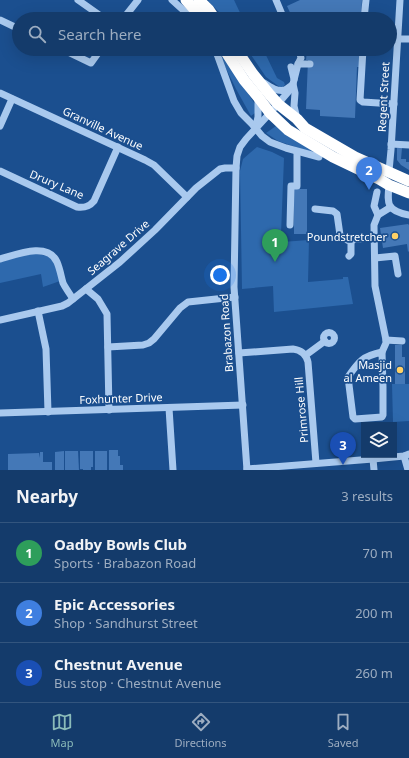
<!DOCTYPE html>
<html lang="en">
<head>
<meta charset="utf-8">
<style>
  body { margin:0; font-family:"Noto Sans",sans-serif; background:#214673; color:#f1f3f6 }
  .controls { position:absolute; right:12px; bottom:12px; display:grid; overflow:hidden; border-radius:0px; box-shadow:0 4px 16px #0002 }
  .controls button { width:36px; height:36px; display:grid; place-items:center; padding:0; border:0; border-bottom:1px solid #33557e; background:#143b6b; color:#f1f3f6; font:20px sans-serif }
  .you { position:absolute; left:220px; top:275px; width:14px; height:14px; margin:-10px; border:3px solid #fff; border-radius:50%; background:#1a73e8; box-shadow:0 0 0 6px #1a73e833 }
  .badge { display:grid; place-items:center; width:26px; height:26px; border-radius:50%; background:#8bbbb9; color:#fff; font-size:13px; font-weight:700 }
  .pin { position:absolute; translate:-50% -33px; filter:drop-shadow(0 1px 2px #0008) }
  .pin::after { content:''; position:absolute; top:21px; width:14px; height:12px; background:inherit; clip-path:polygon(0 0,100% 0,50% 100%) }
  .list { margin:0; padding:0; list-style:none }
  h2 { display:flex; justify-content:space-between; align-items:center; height:52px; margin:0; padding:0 16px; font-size:17px }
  h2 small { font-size:13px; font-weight:400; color:#9dadc1 }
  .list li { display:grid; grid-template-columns:26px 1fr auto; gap:12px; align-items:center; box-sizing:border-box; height:60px; padding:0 16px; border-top:1px solid #33557e }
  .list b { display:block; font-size:15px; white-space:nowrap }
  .list p { margin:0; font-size:13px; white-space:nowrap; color:#9dadc1 }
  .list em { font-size:13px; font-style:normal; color:#9dadc1 }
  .icon { flex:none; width:22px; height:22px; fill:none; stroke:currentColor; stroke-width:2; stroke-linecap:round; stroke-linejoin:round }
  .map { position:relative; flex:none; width:409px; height:470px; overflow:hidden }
  .search { position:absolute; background:#143b6b; box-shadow:0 4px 16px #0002; left:12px; right:12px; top:12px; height:44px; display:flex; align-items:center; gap:10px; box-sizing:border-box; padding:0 14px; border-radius:22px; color:#9dadc1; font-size:15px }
  .sheet { height:232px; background:#143b6b }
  nav { display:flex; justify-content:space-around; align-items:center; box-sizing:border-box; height:56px; border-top:1px solid #33557e; background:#143b6b; font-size:11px; color:#9dadc1 }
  nav a { display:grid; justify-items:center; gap:2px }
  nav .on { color:#8bbbb9 }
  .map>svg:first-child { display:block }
</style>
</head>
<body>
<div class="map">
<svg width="409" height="470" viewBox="0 0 409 470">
  <rect width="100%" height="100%" fill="#1b4f8f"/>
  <g fill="#2e69ad">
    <path d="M209,0H234L243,19H226L208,1Z"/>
    <path d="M247,49H263L277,78L284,82L285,85L281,88L266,77Z"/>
    <path d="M223,57L255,104V113L251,116L236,89L221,58Z"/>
    <path d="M276,126L314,150V153L278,141L266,133Z"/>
    <path d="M257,147L272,152L284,158L281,234L282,242L309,240L308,282L343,279V277H348L353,304L274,312L273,286L242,289L240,171L243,159Z"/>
    <path d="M31,253L48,256L54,262L60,281L43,287L41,274L0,283V262Z"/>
    <path d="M392,384H409V421L393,422Z"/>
  </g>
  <g fill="#4478b7">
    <path d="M300,0H362L361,19H293L287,6Z"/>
    <path d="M307,49H309V50L359,52V67H357L355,118L320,116V110L306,109L308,60H306Z"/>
    <path d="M397,148H402L401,159H406V162H409V170L401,165L397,160Z"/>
    <rect x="294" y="189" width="13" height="45"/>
    <path d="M408,224L409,225V251L408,252L407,244L383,248L380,228Z"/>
    <path d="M395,345H402V357H405V384H395Z"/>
    <path d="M109,450H118V456H120V465H123V470H109Z"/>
    <path d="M64,451V470H55V452Z"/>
    <path d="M65,451H78L79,470H65Z"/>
    <path d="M80,451H93V467H91V470H83V469H80Z"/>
    <rect x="95" y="451" width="12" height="19"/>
    <path d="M40,452H43V462H52V470H8V454L39,453L40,458Z"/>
  </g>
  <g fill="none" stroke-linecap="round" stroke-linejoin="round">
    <g stroke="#a9c9ee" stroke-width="7">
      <path d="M78,0L105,19"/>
      <path d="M172,0L193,19"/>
      <path d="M276,0L284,19"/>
      <path d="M123,19L138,0"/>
      <path d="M364,19L366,0"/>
      <path d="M0,20L19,29"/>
      <path d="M398,39H409"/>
      <path d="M62,49L91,63L101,49"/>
      <path d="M214,49L217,54L234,101L241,113L252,124L262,136L270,142L286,148L319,157"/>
      <path d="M363,49L360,100L363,102L394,104"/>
      <path d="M298,64H310"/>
      <path d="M291,67L294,79"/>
      <path d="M264,83C270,87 277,92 285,90C287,89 289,87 291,86"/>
      <path d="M293,84L295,93L294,106L297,119"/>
      <path d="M0,93L145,160L154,165L187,197"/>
      <path d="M0,126L12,99"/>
      <path d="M256,126L258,117V99"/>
      <path d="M391,144L409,145"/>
      <path d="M0,171L77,207C84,208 89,207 94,201L118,147"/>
      <path d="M389,171L391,150L400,0"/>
      <path d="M389,185C387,205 387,211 409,215"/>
      <path d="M377,192L374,206L378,215"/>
      <path d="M315,209L333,211L337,214L340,235L347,240L351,241L355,239L374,238"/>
      <path d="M290,225L291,186H297V152"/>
      <path d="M349,256L351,254V241"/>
      <path d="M375,258L395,256L398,274"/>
      <path d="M0,259C15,255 48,241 57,262C60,269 61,276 63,283C66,289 70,294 73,299"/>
      <path d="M86,289L98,299L107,314L109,410"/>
      <path d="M38,311L46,349L48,412"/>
      <path d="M0,320L62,306L68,303L120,262L155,230L196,188L220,169L225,168H236"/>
      <circle cx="329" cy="338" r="5.5"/>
      <path d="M386,340L375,286L374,225L378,215L391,207"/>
      <path d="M108,347L143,345L149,343L154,339L180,308L188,302L235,297"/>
      <path d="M382,352L383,387V415L382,417L355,419L353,417L348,377C359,361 363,356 382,352Z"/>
      <path d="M382,352L386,343V340L402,341"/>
      <path d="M239,353L293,349C301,350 306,354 308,362L316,463"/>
      <path d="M306,355L325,341"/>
      <path d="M169,408L173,470"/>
      <path d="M0,413L243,405"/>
      <path d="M404,456L408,470"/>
      <path d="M373,459L374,470"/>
      <path d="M247,469L373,459L404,456L409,454"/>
      <path d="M247,470L234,287L236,168L237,156L240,147L246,139L270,113L289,91L293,84L298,64L301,58L300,54L298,49"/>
    </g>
    <g stroke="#fff" stroke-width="11">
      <path d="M186,0L203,19"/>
      <path d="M199,0L209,10L215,19"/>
      <path d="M224,49L244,80L258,97L270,113L288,130L333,157L379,179L389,185L409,193"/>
      <path d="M236,49L253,74L270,95L278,104L297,119L305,128L355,157L409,181"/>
    </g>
  </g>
  <g fill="#ffd166" stroke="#1b4f8f" stroke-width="1.5">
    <circle cx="395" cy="236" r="4"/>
    <circle cx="400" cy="370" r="4"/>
  </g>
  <g text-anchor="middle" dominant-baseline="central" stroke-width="3.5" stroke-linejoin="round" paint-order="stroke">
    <g font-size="11" fill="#fff" stroke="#1b4f8f">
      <text transform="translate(383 97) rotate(-87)">Regent Street</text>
      <text transform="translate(103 128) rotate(25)">Granville Avenue</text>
      <text transform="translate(57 184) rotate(23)">Drury Lane</text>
      <text transform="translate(118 247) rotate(-41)">Seagrave Drive</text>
      <text transform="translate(226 333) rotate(-94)">Brabazon Road</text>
      <text transform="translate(121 398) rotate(-2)">Foxhunter Drive</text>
      <text transform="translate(301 410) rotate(-95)">Primrose Hill</text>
    </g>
    <g font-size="11" fill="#fff" stroke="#1b4f8f" text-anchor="end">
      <text x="387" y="236">Poundstretcher</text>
      <text x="392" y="364">Masjid<tspan x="392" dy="13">al Ameen</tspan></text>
    </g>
  </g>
</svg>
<div class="controls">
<button><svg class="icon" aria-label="layers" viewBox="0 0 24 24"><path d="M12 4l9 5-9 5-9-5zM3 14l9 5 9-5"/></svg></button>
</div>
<div class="you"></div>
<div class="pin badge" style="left:275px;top:262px;background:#2e9e5b">1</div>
<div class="pin badge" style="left:369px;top:190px;background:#3f7fe0">2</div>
<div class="pin badge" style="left:343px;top:465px;background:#1a4fb4">3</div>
<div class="search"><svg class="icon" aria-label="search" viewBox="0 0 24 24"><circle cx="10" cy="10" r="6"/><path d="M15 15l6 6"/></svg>Search here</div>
</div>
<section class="sheet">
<h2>Nearby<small>3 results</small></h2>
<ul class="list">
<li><span class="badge" style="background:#2e9e5b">1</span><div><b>Oadby Bowls Club</b><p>Sports · Brabazon Road</p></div><em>70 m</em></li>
<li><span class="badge" style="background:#3f7fe0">2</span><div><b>Epic Accessories</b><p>Shop · Sandhurst Street</p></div><em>200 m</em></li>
<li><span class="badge" style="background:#1a4fb4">3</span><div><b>Chestnut Avenue</b><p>Bus stop · Chestnut Avenue</p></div><em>260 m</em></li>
</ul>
</section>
<nav>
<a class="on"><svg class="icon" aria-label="map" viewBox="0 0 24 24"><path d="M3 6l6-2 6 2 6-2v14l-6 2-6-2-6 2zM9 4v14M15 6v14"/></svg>Map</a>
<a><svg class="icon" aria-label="directions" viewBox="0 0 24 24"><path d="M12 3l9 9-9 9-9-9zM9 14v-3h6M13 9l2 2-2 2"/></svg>Directions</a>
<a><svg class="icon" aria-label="saved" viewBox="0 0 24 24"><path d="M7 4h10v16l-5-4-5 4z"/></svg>Saved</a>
</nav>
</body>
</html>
